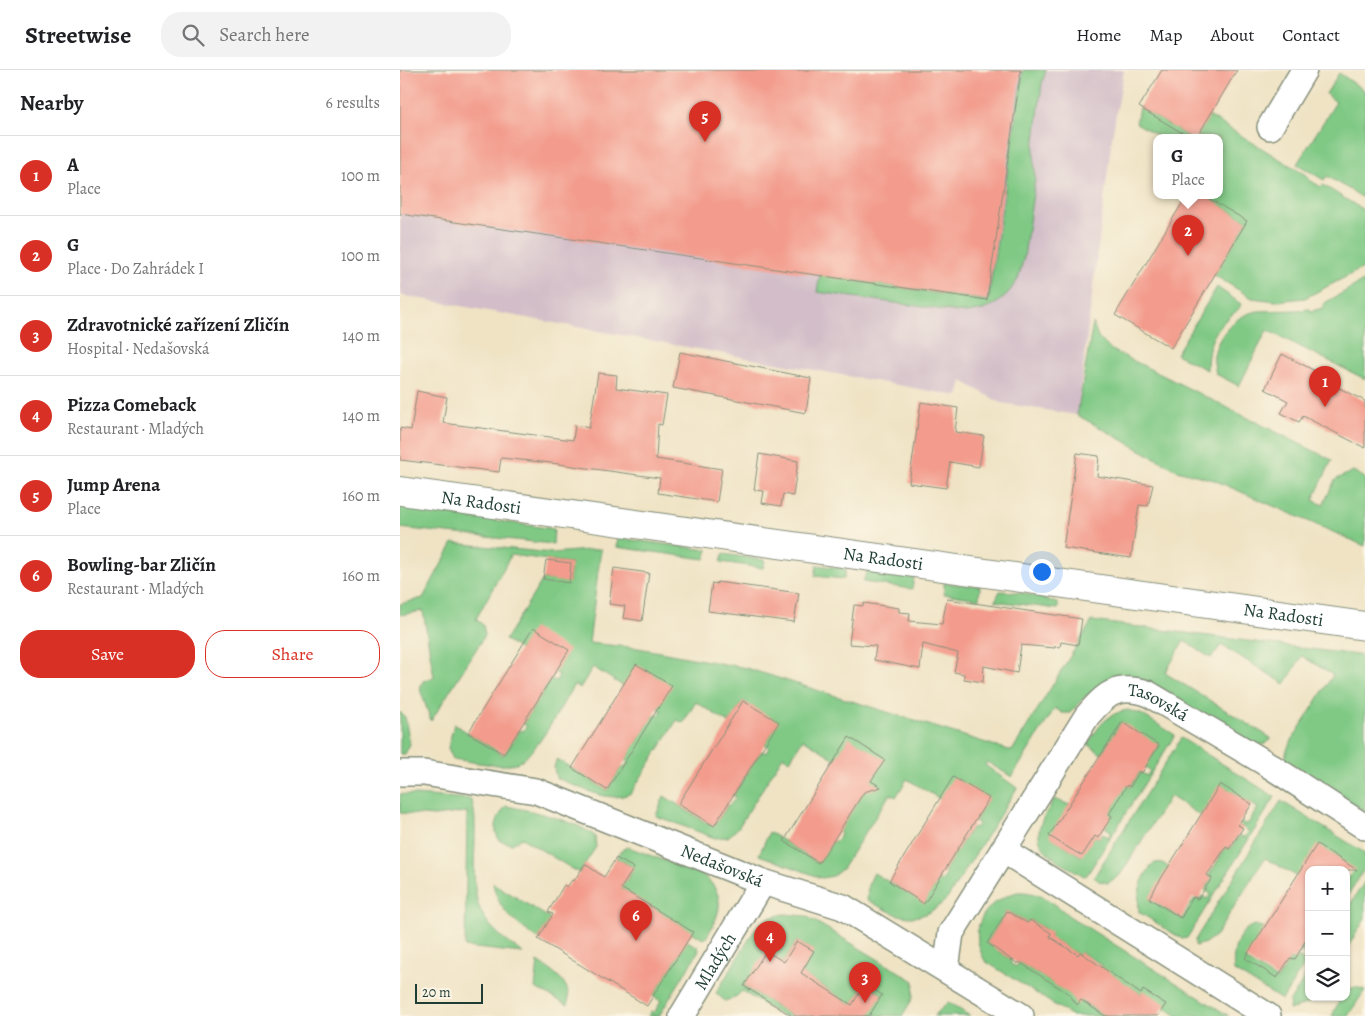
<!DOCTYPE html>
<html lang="en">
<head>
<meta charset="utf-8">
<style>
  body { margin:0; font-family:Alegreya,serif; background:#f2f2f2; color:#202124 }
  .controls { position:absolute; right:15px; bottom:15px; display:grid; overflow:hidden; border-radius:10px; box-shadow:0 1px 4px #0004 }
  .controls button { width:45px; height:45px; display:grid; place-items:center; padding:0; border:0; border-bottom:1px solid #e0e0e0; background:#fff; color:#202124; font:25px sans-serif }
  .scale { position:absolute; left:15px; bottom:12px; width:68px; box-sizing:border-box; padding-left:5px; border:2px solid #1f3d34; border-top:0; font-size:14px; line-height:18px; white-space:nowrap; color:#1f3d34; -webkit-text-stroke:4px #fcf5e5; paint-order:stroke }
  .you { position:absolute; left:641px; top:501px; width:18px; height:18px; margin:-12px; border:4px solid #fff; border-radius:50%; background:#1a73e8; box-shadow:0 0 0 8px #1a73e833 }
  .badge { display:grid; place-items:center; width:32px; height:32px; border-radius:50%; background:#d93025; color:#fff; font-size:16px; font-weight:700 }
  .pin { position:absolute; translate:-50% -41px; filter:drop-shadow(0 1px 2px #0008) }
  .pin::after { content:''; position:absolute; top:26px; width:18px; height:15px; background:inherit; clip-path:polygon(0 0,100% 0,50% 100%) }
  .popup { position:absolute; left:753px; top:64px; width:70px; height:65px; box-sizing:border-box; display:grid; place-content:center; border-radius:10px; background:#fff; filter:drop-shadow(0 1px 4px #0005); font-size:16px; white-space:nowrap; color:#757577 }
  .popup b { font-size:19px; color:#202124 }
  .popup::after { content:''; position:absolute; left:50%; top:100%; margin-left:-10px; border:10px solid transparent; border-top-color:#fff }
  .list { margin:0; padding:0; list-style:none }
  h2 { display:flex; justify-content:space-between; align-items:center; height:65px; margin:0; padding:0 20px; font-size:21px }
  h2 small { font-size:16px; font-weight:400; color:#757577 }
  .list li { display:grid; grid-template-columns:32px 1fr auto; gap:15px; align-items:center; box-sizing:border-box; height:80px; padding:0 20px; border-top:1px solid #e0e0e0 }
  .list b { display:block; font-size:19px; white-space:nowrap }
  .list p { margin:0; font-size:16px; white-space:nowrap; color:#757577 }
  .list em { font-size:16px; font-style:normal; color:#757577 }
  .actions { display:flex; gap:10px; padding:15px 20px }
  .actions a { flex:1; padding:11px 0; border:1px solid #d93025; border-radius:20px; text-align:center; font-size:18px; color:#d93025 }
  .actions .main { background:#d93025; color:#fff }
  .icon { flex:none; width:28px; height:28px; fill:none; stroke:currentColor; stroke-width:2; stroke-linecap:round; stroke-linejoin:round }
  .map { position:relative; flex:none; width:965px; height:946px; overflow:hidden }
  header { display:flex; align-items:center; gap:30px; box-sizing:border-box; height:70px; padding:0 25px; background:#fff; border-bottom:1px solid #e0e0e0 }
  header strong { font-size:24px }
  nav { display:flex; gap:28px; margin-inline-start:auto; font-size:18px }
  .search { width:350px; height:45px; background:#f2f2f2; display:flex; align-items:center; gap:12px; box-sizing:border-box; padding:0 18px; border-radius:20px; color:#757577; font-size:19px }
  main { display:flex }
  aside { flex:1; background:#fff }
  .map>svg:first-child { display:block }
</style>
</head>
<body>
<header>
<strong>Streetwise</strong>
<div class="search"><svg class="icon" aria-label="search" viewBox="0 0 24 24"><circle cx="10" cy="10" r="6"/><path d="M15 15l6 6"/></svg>Search here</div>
<nav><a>Home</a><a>Map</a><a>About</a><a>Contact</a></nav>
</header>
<main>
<aside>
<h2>Nearby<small>6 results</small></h2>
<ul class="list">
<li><span class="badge">1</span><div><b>A</b><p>Place</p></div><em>100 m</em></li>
<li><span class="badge">2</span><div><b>G</b><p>Place · Do Zahrádek I</p></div><em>100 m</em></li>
<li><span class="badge">3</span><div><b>Zdravotnické zařízení Zličín</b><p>Hospital · Nedašovská</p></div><em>140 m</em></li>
<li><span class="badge">4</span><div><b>Pizza Comeback</b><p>Restaurant · Mladých</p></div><em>140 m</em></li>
<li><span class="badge">5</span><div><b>Jump Arena</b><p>Place</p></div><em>160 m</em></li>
<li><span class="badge">6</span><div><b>Bowling-bar Zličín</b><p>Restaurant · Mladých</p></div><em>160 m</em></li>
</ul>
<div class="actions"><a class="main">Save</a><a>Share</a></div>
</aside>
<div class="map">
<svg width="965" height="946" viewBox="0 0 965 946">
  <rect width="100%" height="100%" fill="#fcf5e5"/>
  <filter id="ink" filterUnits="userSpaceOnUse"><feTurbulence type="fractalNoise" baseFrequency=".02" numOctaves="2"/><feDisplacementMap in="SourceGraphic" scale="10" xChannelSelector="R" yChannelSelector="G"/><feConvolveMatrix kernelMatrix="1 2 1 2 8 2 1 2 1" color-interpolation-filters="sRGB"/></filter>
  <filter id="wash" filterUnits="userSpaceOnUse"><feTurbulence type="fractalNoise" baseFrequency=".0096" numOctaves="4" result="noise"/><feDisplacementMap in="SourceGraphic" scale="20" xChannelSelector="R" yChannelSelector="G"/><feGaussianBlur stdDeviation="1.12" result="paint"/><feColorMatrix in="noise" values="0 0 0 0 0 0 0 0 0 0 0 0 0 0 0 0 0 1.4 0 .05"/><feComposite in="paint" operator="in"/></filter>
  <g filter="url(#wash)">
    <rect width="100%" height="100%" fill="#efe3c4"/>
    <path fill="#d2bdc8" d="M0,0H724L712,67L677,345L601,333L562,311L558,326L0,225Z"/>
    <g fill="#80c985" stroke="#50835c">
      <path d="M623,0H646L642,13L634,78L635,109L624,187L618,209L609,222L597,233L583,240L567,243L417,222L420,205L588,231Z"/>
      <path d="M939,3L965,21V129L927,106L924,110L897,94L936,32L926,24Z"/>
      <path d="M739,37L789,67H760L736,53Z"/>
      <path d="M809,46L909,107L908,109L921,117L923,115L965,141V197L905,228L876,231L852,228L814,205L847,151L803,125H819V67H797Z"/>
      <path d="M965,210V309L867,260L839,316L816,304C815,298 813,290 814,285C818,264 838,243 859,241C876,240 892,241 910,239L911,241L923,238V234Z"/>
      <path d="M817,217L841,234C839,241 833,243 828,248C812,262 807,279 807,300L776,284Z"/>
      <path d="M693,253L698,267L710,279L932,390L913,430L923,435L935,410L953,401L965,408V476L814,410L777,400L677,345Z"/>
      <path d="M0,437L154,459L153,474L0,458Z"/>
      <path d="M218,468L308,480L305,489L216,477Z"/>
      <path d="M53,473L152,483L201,479L189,573L238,578L346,598L612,681L692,551L965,586V742L886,691V683L889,675L933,605L902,586L885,614L821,575L811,588L784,571L765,603L871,668L866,674L854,676L704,615L685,627L670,643H662L655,638L612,707L587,692L585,695L617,718L547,829C515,858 500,847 467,830L468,815L474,803L524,833L537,812L544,809L546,804L544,801L569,761L573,757L576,758L579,753L575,751L588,729H540L507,709L496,727L490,724L442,799L433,806L422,808L359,785L369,762L418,793L432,772L438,770L441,764L439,761L484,690L435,689L403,669L390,690L383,686L338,758L328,767L315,768L256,746L264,726L313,757L327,736L332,733L336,727L333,726L359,684L362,681L366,683L369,677L365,674L378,653L343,631L329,653L296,632L283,653L277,650L231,723C208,735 179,716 156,708L154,697L157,689L207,720L220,699L223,696L225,697L229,691L226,689L252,648L255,645L258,646L262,641L258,638L236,595L223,616L193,597L180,618L174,615C161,635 137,687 114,694C100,698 69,691 53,689L48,678L54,654L103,685L120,660L123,661L127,656L123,654L149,612L152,609L156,611L159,605L105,570L143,509L169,512L171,493L111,485L76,549L83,555L85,565L31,651L20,619L23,611L34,607L23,541L0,545V534L23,528Z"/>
      <path d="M323,484L365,490L363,498L321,492Z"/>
      <path d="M417,495L446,499L444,509L415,506Z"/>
      <path d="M467,501L514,508L512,519L463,512Z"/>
      <path d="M544,513L580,516L579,529L544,524Z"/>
      <path d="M600,521L624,523L658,533V539L595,531Z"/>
      <path d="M728,640L741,644L775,665L687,805L684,806C668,796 636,784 639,761C640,751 649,738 654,729L670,735L650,766L681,786L694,766L699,768L702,764L709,767L711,761L705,757L708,744L726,715L730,717L740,702L747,706L750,700L743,696L748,692L759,676L721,652L701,684L688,674C698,657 707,643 728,640Z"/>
      <path d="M0,642L5,647L10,674L5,684H0Z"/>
      <path d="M781,668L875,727L787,868L782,869L739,842C737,822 740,810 753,794C760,791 764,793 769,798L750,830L782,849L794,829L799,830L802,826L807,829L811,824L805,820L811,809L808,807L826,777L830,779L840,765L845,768L849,762L840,755L842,752L847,755L858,738L821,715L801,746L770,726L720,805L708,813L699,811L694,807Z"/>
      <path d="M0,724L71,729C76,743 75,756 75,771C73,829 71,848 123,883L65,877L67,742L34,746L0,743Z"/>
      <path d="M881,731L965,783V798L946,828V812L954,799L917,776L898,807L865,788L816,865L805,873L795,876V870Z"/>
      <path d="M106,736C129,740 178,751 195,766L196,777L179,803L122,768L112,774L100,771C91,759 98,746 106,736Z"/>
      <path d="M228,777L303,805C328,826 320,844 306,868L303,869L221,818L234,798L216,788L223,779Z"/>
      <path d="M965,811V849L946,880V841Z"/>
      <path d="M93,813L151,849L138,869C116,853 98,841 93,813Z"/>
      <path d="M617,822C638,821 654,832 669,846L829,946H777L743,921L741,924L701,899L702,895L681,882L678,885L650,867L651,863L630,850L627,853L607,841L587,873L612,890L610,893L616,897L619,892L705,946H672L585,891C567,858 583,833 617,822Z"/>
      <path d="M384,844L406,846L514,911L513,928L502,946L469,945L482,924L465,914L452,935L401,903L414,881L397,871L384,892L367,881L344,916L392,946H382L342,921L336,927L325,931L316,923L357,856L368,848Z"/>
      <path d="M855,855L865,858L845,890L877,910L890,889L895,891L898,887L904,891L907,885L900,881L907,870L903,867L909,859V887L882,930L834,901C832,884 836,860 855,855Z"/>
      <path d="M287,871L298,877L299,880L259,946H248L251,941L254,943L261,931L253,926Z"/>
      <path d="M138,892C155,903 172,912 168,935L135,918Z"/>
      <path d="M909,901V927H915L907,934L889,940L890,931Z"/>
      <path d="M955,917L965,920L948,946H932L941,927H946V920Z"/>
      <path d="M548,932L570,946H534Z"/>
    </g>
    <g id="blocks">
      <g fill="#f39c8d">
        <path d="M0,0H621L587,230L0,144Z"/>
        <path d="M762,0H837L797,67H789L739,37Z"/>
        <path d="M787,125H803L847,151L771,278L715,245Z"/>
        <path d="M280,282L411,308L406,343L273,318Z"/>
        <path d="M882,284L929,308L927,312L965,331V378L903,346L899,352L881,343L888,331L865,319Z"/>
        <path d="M198,303L217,305L216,318L267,325L262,355L258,354L256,389L322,399L317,432L258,423L260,408L151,393L101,388L99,402L0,390V358L11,360L17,321L47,327L43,353L173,370L175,355L189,358Z"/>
        <path d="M521,332L558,338L555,362L584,366L579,397L550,392L546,418L509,413Z"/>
        <path d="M677,383L699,386L697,406L753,415L748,436L739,435L731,488L663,478Z"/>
        <path d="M359,384L398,391L393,426L383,424L381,436L362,433L364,421L354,420Z"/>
        <path d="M146,490L171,493L169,513L143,509Z"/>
        <path d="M214,498L249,503L242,551L223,548L225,536L209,534Z"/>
        <path d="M317,512L399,523L394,552L308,541L312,513L317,514Z"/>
        <path d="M547,529L682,549L678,575L661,572L660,577L655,576V578L621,575L617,603L584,596L583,612L564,609V604L554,602L558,583L523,574L520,599L474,590L476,576L449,574L454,535L463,536L464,533L499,538V542L510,543L509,551L542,554Z"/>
        <path d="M133,558L169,580L104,684L68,663Z"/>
        <path d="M236,594L272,616L207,720L172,698Z"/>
        <path d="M343,631L379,652L314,756L278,734Z"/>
        <path d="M722,652L759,675L742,703L740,701L730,717L727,715L709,744L712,746L698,768L695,766L682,786L649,766Z"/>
        <path d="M449,667L485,690L471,711L481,717L464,722L419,793L384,771Z"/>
        <path d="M553,707L589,728L524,834L489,811Z"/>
        <path d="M820,714L852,734L838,755L843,758L829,779L826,777L807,805L812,808L798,829L793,827L781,848L749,828Z"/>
        <path d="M917,774L957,800H909V865L895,889L890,888L877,908L845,888Z"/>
        <path d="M216,788L234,798L221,818L293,862L247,936L138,869L153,844L148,842L164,815L167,817L172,810L174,811L185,794L204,807Z"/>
        <path d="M607,841L627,853L630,850L651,863L650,867L678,885L680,882L741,924L743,920L766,934L758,946H705L681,930L677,935L669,924L619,892L618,894L587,873Z"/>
        <path d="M397,871L414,881L401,903L452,935L465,914L482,925L469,946H392L344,916L366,881L384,892Z"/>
      </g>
    </g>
  </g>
  <g filter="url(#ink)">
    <use href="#blocks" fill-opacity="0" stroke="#87907c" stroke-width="1"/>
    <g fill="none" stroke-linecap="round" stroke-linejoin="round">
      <defs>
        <g id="minor">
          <path d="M870,57L904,0"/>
          <path id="s1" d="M0,703H24L136,721L363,812L443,837L621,946"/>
          <path d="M603,780L868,946"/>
          <path id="s2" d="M546,899L551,863L687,646C706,624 716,614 747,623L864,692L965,757"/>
          <path id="s3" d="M282,946L363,812"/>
        </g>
        <g id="major">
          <path id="s4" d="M0,421L965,556"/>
        </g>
      </defs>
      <use href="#minor" stroke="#87907c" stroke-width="28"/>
      <use href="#major" stroke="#87907c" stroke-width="30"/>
      <use href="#minor" stroke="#fff" stroke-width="25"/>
      <use href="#major" stroke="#fff" stroke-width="28"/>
    </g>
  </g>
  <g text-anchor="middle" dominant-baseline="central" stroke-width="4" stroke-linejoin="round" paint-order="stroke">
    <g font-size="18" fill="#1f3d34" stroke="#fcf5e5">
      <text stroke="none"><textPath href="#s4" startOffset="82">Na Radosti</textPath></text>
      <text stroke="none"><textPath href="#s4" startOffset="488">Na Radosti</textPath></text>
      <text stroke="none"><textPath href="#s4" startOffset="892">Na Radosti</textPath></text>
      <text stroke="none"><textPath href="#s2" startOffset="376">Tasovská</textPath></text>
      <text stroke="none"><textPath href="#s1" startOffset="338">Nedašovská</textPath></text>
      <text stroke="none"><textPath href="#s3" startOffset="64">Mladých</textPath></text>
    </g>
  </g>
</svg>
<div class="controls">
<button>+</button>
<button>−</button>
<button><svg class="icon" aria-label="layers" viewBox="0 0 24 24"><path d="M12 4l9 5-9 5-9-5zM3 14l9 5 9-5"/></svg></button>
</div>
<div class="scale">20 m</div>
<div class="you"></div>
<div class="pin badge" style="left:925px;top:337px">1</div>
<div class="pin badge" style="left:788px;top:186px">2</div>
<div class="popup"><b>G</b>Place</div>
<div class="pin badge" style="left:465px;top:933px">3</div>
<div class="pin badge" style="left:370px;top:892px">4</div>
<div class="pin badge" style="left:305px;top:72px">5</div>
<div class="pin badge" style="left:236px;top:871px">6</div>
</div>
</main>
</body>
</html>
